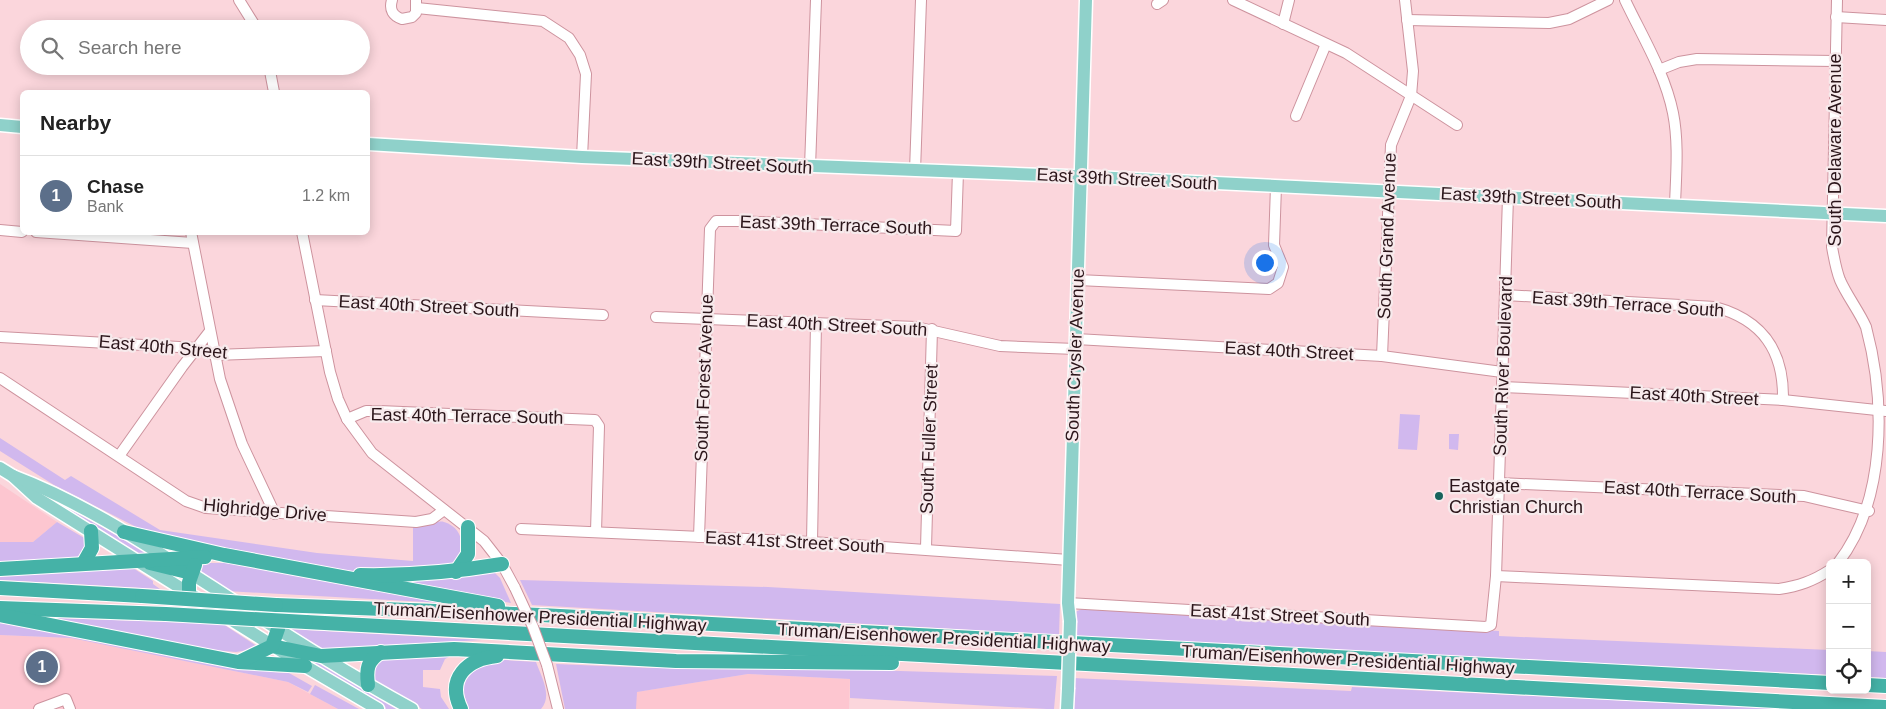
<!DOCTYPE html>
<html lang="en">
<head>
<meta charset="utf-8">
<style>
  body { margin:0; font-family:Helvetica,sans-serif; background:#f6f6f6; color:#222 }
  .controls { position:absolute; right:15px; bottom:15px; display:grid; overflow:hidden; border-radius:8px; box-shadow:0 2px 12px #0003 }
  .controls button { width:45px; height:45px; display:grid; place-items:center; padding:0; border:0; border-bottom:1px solid #e0e0e0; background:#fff; color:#222; font:25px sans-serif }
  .you { position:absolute; left:1264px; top:262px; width:18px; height:18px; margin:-12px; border:4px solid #fff; border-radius:50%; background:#1a73e8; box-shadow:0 0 0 8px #1a73e833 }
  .badge { display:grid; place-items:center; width:32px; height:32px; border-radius:50%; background:#ea580c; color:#fff; font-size:16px; font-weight:700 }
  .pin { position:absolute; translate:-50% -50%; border:2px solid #fff; box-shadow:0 1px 5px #0006 }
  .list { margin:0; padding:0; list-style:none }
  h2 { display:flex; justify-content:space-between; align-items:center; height:65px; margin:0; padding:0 20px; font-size:21px }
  h2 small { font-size:16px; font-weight:400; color:#767676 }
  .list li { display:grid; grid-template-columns:32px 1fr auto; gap:15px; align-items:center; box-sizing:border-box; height:80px; padding:0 20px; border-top:1px solid #e0e0e0 }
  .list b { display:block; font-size:19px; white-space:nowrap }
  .list p { margin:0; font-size:16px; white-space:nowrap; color:#767676 }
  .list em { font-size:16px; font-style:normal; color:#767676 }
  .icon { flex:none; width:28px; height:28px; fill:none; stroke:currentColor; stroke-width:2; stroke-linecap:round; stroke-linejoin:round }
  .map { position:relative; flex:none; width:1886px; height:709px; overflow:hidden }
  .search { position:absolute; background:#fff; box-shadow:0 2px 12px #0003; left:20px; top:20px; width:350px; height:55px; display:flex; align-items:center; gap:12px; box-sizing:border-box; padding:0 18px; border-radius:28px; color:#767676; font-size:19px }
  .panel { position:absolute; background:#fff; box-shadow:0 2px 12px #0003; left:20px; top:90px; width:350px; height:145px; border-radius:8px }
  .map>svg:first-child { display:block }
</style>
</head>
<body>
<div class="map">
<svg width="1886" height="709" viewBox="0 0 1886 709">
  <rect width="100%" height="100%" fill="#fbd6dc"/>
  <g fill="#fdc6d0">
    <path d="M0,484L57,522L33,542H0Z"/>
    <path d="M0,635L71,638L288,682L338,709H0Z"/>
    <path d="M748,674L850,679L849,709H636V692Z"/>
  </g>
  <g fill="#d1b8ee">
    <path d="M1400,414L1420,415L1417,450L1398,449Z"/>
    <path d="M1449,434H1459L1458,450L1449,449Z"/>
    <path d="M0,438L65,480L71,476L160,530L317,553L413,561V526C421,525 439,520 444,522C467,529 465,554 450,567L382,572L352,571L323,567L146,532L54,485L0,451Z"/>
    <path d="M64,506L154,556L137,557L62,509Z"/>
    <path d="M57,522L86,539L87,545L82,555L74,559L0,563V542H33Z"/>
    <path d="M204,563H229L444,601V603L226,591L199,571V566Z"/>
    <path d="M133,568L153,581V584L160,589L0,580V573Z"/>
    <path d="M494,572L500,578L511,603L403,586L392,580Z"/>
    <path d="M520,580L768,587L1060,604L1059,635L532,605Z"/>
    <path d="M1082,609L1499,631V636L1830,650V675L1073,636L1075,612Z"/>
    <path d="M58,618L223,624L260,648L236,652L212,650L59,620Z"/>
    <path d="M0,623L273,668V672L289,673L312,686L308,692L288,682L71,638L0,635Z"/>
    <path d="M289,629L482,640L323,649Z"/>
    <path d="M288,650L314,658L398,709H386L360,696Z"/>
    <path d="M1867,651L1886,652V678L1867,677Z"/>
    <path d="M456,653L445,659L440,670H423V687L440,689L441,697L449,709H422L375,683L372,664L377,659Z"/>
    <path d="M505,660L536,662C541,676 553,696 541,709H469L461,686C470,666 485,664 505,660Z"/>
    <path d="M556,664L653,668H806L1057,676L1054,709H1047L850,698V679L748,674L637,692L636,709H565Z"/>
    <path d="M1073,678L1351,691L1352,687L1791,709H1070Z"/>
    <path d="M315,685L359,709H338L310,694Z"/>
  </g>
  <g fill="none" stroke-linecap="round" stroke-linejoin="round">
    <defs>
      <g id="minor">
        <path d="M239,0L257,29"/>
        <path d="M392,0C389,10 393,16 402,19L412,17L416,13V0"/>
        <path d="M1233,0L1346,53L1457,125"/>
        <path d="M1625,0C1642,36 1665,73 1673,113C1679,143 1676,175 1675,205"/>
        <path d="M1837,0L1832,247C1834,258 1836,270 1840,280C1847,296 1859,311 1866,327C1886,402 1886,501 1838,563"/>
        <path d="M1157,4L1163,0"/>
        <path d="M417,8L543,21L569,38L580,55L586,74L582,157"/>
        <path d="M1836,17L1886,20"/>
        <path d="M1407,20L1549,23L1569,19L1608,0"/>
        <path d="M1283,24L1289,0"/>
        <path d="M269,66L274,92"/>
        <path d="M1659,70L1679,62L1697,59L1835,61"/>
        <path d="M1296,116L1326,44"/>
        <path d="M810,167L816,0"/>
        <path d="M915,171L921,0"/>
        <path d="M0,230L22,232"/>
        <path d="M36,232L193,243"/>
        <path d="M191,232L220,379L242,444L275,514"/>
        <path d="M302,232L330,372L338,399L347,419L372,453L484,541L502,564L515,588"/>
        <path d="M1078,280L1269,289L1278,283L1283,267L1274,245L1276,186"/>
        <path d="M1505,295L1715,307C1763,320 1784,351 1783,400"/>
        <path d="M315,300L603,315"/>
        <path d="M656,317L916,327L1000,346L1076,349"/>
        <path d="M0,337L197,348L215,355L326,351"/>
        <path d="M1076,339L1382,356L1502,372"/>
        <path d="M1382,356L1391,145L1411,96L1413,71L1405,0"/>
        <path d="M0,378L186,501L206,508L416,522L432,519L444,510"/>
        <path d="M1502,387L1783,400L1886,411"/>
        <path d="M347,419L366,411H379L595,420L599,426L596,532"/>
        <path d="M119,456L182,367L210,331"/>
        <path d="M1499,483L1804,496L1869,511"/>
        <path d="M521,529L812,542L1069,560"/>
        <path d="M699,537L710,229L716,221H739L956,231L958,172"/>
        <path d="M812,542L816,323"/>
        <path d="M926,548L932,329"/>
        <path d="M1496,576L1779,589C1799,586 1813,581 1830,570"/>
        <path d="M1068,603L1486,627L1491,625L1496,576L1508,197"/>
        <path d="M547,665L558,709"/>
        <path d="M39,709L66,699L70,709"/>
      </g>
      <g id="major">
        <path d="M0,125L22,127"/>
        <path d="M368,144L582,157L1094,177L1886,216"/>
        <path d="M0,468L13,476L37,498L305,666L378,709"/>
        <path d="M13,476C77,500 136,538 192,574C264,620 336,668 412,709"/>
        <path d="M1070,621L1068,603L1086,0"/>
        <path d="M1067,709L1068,689"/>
      </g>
      <g id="highway">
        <path d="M124,532L224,555L498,606"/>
        <path d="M150,563L191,573"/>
        <path d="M83,564L92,548L91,531"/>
        <path d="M0,569L205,557"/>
        <path d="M456,572L468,554V527"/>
        <path d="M360,575C408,576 454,572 502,564"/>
        <path d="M0,588L142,596"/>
        <path d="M189,594V582L195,565"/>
        <path d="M276,605L541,615L1830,683"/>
        <path d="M0,608L166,614"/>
        <path d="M0,615L238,662L305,666"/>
        <path d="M306,622L1886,707"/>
        <path d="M272,646L321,656L454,649L676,661L892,663"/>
        <path d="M241,661L272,646L278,629"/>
        <path d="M368,685C366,669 367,661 381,652"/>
        <path d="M1867,685L1886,686"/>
        <path d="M461,709C446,678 467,659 497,656"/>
      </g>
    </defs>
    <use href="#minor" stroke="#cd939e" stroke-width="12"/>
    <use href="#major" stroke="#fff" stroke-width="15"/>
    <use href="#highway" stroke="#fff" stroke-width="16"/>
    <use href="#minor" stroke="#fff" stroke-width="10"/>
    <use href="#major" stroke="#8fd1ca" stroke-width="12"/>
    <use href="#highway" stroke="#45b2a7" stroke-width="14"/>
    <defs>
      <path id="minor-bridge" d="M515,588L533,627L547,665"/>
      <path id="major-bridge" d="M1068,689L1070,621"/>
      <g id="highway-bridge">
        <path d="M142,596L276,605"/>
        <path d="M166,614L306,622"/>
      </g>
    </defs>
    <use href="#minor-bridge" stroke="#cd939e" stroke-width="12" stroke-linecap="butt"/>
    <use href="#major-bridge" stroke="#fff" stroke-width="15" stroke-linecap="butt"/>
    <use href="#highway-bridge" stroke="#fff" stroke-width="16" stroke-linecap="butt"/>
    <use href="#minor-bridge" stroke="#fff" stroke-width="10"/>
    <use href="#major-bridge" stroke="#8fd1ca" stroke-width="12"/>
    <use href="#highway-bridge" stroke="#45b2a7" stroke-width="14"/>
  </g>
  <circle fill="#17635c" stroke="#f7eaec" stroke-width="2" cx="1439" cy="496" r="5"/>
  <g text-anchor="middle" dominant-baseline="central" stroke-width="4.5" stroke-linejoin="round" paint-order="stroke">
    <g font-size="18" fill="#2b151a" stroke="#f7eaec">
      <text transform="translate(1835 150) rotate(-90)">South Delaware Avenue</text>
      <text transform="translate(722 163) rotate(3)">East 39th Street South</text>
      <text transform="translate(1127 179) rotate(3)">East 39th Street South</text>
      <text transform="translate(1531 198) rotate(3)">East 39th Street South</text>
      <text transform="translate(836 225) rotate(2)">East 39th Terrace South</text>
      <text transform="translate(1387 236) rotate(-88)">South Grand Avenue</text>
      <text transform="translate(1628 304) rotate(4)">East 39th Terrace South</text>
      <text transform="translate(429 306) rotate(3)">East 40th Street South</text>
      <text transform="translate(837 325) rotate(3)">East 40th Street South</text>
      <text transform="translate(163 347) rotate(5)">East 40th Street</text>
      <text transform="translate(1289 351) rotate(3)">East 40th Street</text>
      <text transform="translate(1075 355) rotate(-88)">South Crysler Avenue</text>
      <text transform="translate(1503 366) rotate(-88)">South River Boulevard</text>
      <text transform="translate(704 378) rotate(-88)">South Forest Avenue</text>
      <text transform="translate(1694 396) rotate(3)">East 40th Street</text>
      <text transform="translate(467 416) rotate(1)">East 40th Terrace South</text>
      <text transform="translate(929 439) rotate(-88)">South Fuller Street</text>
      <text transform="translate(1700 492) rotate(3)">East 40th Terrace South</text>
      <text transform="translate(265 510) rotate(5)">Highridge Drive</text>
      <text transform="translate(795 542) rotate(3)">East 41st Street South</text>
      <text transform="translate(1280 615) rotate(3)">East 41st Street South</text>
      <text transform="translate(540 617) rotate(3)">Truman/Eisenhower Presidential Highway</text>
      <text transform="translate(944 638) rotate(3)">Truman/Eisenhower Presidential Highway</text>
      <text transform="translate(1348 660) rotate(3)">Truman/Eisenhower Presidential Highway</text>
    </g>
    <g font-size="18" fill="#2b151a" stroke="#f7eaec" text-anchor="start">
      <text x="1449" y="486">Eastgate<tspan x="1449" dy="21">Christian Church</tspan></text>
    </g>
  </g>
</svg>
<div class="controls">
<button>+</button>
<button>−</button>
<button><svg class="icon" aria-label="locate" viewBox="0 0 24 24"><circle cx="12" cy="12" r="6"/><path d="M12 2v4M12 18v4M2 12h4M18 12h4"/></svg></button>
</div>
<div class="you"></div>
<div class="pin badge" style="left:42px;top:667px;background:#5c6f8a">1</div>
<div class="search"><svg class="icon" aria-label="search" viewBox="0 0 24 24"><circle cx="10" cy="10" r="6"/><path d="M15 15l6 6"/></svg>Search here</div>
<section class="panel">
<h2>Nearby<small></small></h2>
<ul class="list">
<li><span class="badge" style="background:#5c6f8a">1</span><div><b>Chase</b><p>Bank</p></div><em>1.2 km</em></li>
</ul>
</section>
</div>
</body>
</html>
